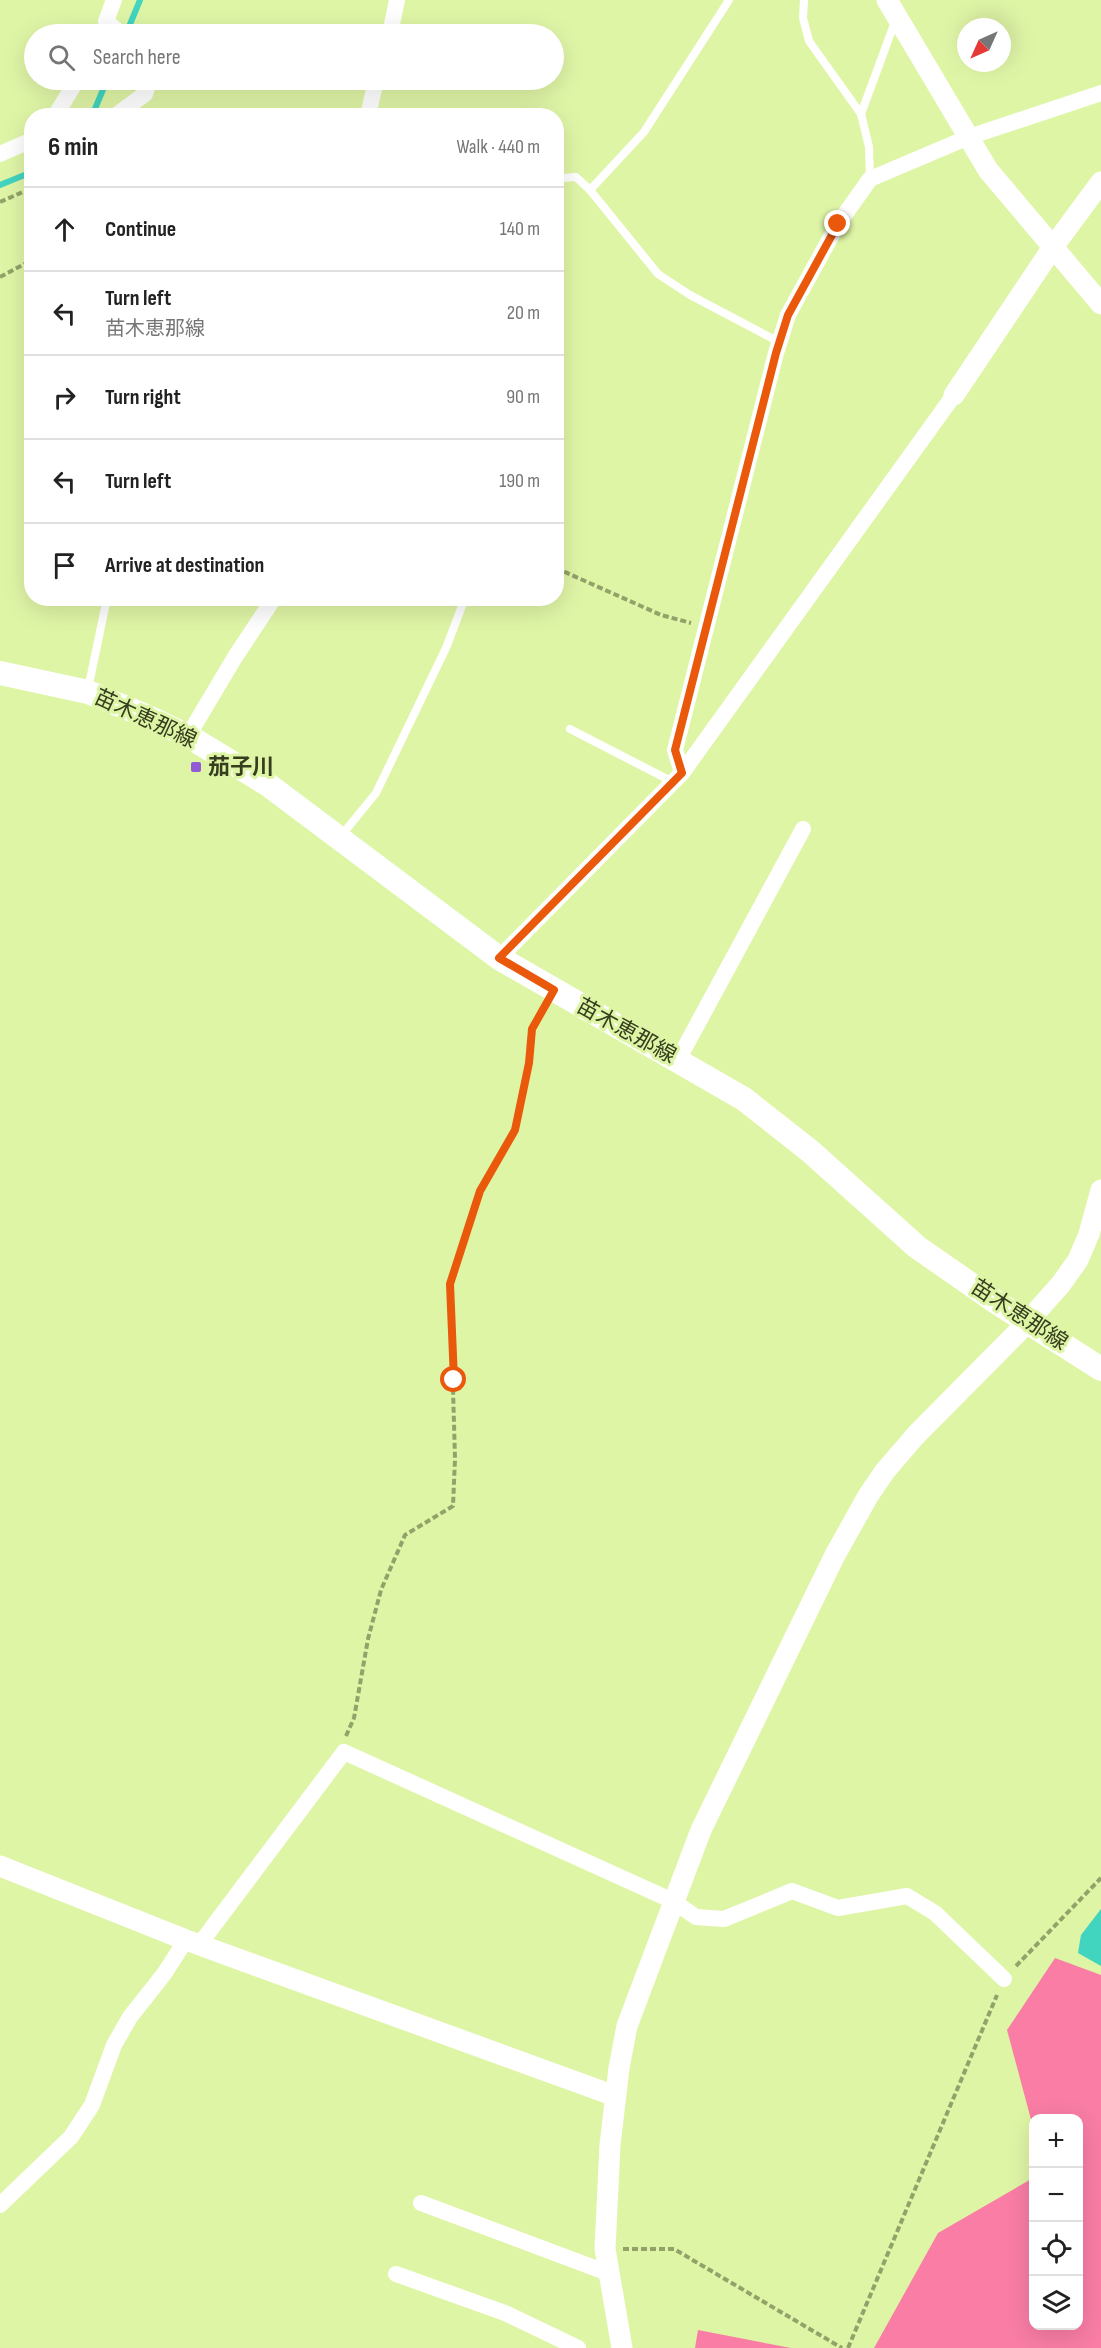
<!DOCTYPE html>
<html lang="en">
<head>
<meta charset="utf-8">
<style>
  body { margin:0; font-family:"Sofia Sans Condensed","Noto Sans JP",sans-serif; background:#f2f2f2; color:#222 }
  .controls { position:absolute; right:18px; bottom:18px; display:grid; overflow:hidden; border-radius:12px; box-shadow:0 6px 24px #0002 }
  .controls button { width:54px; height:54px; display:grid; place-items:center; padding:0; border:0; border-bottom:2px solid #e0e0e0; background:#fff; color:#222; font:30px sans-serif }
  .compass { position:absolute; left:957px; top:18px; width:54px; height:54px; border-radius:50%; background:#fff; box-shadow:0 6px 24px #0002; rotate:225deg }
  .stop { position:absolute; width:18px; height:18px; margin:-14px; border:4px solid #ea580c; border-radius:50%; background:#fff }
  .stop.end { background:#ea580c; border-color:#fff; box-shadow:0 2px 6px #0008 }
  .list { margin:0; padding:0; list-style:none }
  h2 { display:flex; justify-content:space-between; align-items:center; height:78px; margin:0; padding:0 24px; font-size:26px }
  h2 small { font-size:20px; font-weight:400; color:#767676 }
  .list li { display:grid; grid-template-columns:39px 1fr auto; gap:18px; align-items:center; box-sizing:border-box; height:84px; padding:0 24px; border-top:2px solid #e0e0e0 }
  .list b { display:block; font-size:22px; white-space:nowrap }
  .list p { margin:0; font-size:20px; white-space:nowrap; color:#767676 }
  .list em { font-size:20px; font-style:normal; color:#767676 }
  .icon { flex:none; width:33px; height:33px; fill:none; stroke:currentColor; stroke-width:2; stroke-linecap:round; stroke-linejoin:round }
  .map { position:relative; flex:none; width:1101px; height:2348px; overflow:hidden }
  .search { position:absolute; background:#fff; box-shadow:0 6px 24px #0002; left:24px; top:24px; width:540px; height:66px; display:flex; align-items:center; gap:15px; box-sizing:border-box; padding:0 21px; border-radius:33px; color:#767676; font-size:22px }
  .panel { position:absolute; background:#fff; box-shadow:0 6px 24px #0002; left:24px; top:108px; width:540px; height:498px; border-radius:24px }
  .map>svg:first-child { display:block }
</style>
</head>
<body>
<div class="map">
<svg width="1101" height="2348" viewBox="0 0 1101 2348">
  <rect width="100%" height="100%" fill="#dff5a6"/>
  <g fill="#f97da5">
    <path d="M1055,1958L1101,1975V2348H874L938,2233L1033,2178L1034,2326H1078V2118H1034L1033,2127L1007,2030Z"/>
    <path d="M698,2330L791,2348H695Z"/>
  </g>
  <path fill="#41d4bf" d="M1101,1909V1966L1078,1953L1081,1935Z"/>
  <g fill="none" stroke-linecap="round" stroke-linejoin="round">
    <g stroke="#41d4bf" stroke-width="6">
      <path d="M126,34L140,0"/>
      <path d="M92,116L107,80"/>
      <path d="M0,185L32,172"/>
    </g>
    <g stroke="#93a269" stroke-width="4" stroke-dasharray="6 3" stroke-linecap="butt">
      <path d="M0,202L32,188"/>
      <path d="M0,277L32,260"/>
      <path d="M556,568L661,615L691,623"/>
      <path d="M346,1736L354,1718L368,1639L381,1590L405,1535L453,1506L455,1459L450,1284L480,1191L515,1130L529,1063L532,1029L545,1007"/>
      <path d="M1016,1966L1101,1878"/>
      <path d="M623,2249H674L842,2348"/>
      <path d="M848,2348L997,1995"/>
    </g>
    <g stroke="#fff" stroke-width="8">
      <path d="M804,0L803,18L809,41L861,114L869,147L870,179"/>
      <path d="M861,114L896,19"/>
      <path d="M556,190L562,178L576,177L590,190L644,132L729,0"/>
      <path d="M590,190L658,274L690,295L779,342"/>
      <path d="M88,689L107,598"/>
      <path d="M570,729L673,782"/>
      <path d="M341,836L376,793L446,648L465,598"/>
    </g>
    <g stroke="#fff" stroke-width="16">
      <path d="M114,0L106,21L121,34"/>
      <path d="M390,34L397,0"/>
      <path d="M55,116L77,80"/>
      <path d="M115,116L145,94L150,80"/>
      <path d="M368,116L376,80"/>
      <path d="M0,154L32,140"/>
      <path d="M188,736L235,657L274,598"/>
      <path d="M682,773L675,750L776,353L788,315L838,224L870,179L969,137L1101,93"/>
      <path d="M499,958L682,773L954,395"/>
      <path d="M678,1060L803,829"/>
      <path d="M199,1945L344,1752L673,1901L696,1917L724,1919L792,1891L838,1908L907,1896L935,1913L1004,1979"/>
      <path d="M421,2203L608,2273"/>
      <path d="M0,2205L71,2137L92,2105L114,2045L130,2017L164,1974L186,1940"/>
      <path d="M396,2274L505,2313L578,2348"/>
    </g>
    <g stroke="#fff" stroke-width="21">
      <path d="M887,0L988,170L1101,304"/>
      <path d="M954,395L1053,247L1101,182"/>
      <path d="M0,1866L186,1940L615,2096"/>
      <path d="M622,2348L605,2249L610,2145L619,2068L627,2026L701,1830L835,1555L868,1496L885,1471L916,1435L1021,1329L1061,1284L1078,1260L1089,1234L1101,1190"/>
    </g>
    <path stroke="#fff" stroke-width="24" d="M0,673L88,692L146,716L188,736L267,784L499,958L744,1099L810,1151L917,1247L996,1302L1101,1369"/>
  </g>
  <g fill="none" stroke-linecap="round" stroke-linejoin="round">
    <path stroke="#ea580c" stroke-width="8" d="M454,1380L450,1284L480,1191L515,1130L529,1063L532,1029L554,990L499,958L682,773L675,750L776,353L788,315L838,224"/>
  </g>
  <rect fill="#905bd4" stroke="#dff5a6" stroke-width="2" x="190" y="761" width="12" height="12" rx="3"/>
  <g text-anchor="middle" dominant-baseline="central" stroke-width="6" stroke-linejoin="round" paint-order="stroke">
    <g font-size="22" fill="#363e1f" stroke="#dff5a6">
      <text transform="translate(145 719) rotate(25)">苗木恵那線</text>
      <text transform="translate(626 1031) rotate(29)">苗木恵那線</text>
      <text transform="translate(1019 1315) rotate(33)">苗木恵那線</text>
    </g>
    <g font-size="22" font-weight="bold" fill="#363e1f" stroke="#dff5a6" text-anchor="start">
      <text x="208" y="767">茄子川</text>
    </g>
  </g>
</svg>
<div class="controls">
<button>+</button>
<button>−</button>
<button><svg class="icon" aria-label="locate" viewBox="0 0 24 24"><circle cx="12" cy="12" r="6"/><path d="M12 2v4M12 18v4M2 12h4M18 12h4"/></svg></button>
<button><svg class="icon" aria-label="layers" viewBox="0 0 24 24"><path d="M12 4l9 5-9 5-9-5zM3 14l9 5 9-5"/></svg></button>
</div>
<svg class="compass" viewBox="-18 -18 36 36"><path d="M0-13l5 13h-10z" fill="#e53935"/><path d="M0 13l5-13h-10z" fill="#767676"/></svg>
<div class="stop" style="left:454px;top:1380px"></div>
<div class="stop end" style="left:838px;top:224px"></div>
<div class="search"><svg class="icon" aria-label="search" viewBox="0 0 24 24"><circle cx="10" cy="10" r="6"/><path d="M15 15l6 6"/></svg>Search here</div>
<section class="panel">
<h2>6 min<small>Walk · 440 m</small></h2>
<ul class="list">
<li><svg class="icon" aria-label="ahead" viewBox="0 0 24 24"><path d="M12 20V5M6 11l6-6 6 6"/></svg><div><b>Continue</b></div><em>140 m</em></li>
<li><svg class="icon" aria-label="left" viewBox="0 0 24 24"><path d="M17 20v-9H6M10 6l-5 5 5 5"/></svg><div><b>Turn left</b><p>苗木恵那線</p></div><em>20 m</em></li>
<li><svg class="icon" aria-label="right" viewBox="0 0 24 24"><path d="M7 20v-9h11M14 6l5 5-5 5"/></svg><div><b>Turn right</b></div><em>90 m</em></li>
<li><svg class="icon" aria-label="left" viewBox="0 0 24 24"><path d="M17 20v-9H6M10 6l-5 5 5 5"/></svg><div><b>Turn left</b></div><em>190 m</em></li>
<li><svg class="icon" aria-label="arrive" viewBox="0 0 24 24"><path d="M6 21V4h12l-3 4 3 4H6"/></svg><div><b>Arrive at destination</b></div></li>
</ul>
</section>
</div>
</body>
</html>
